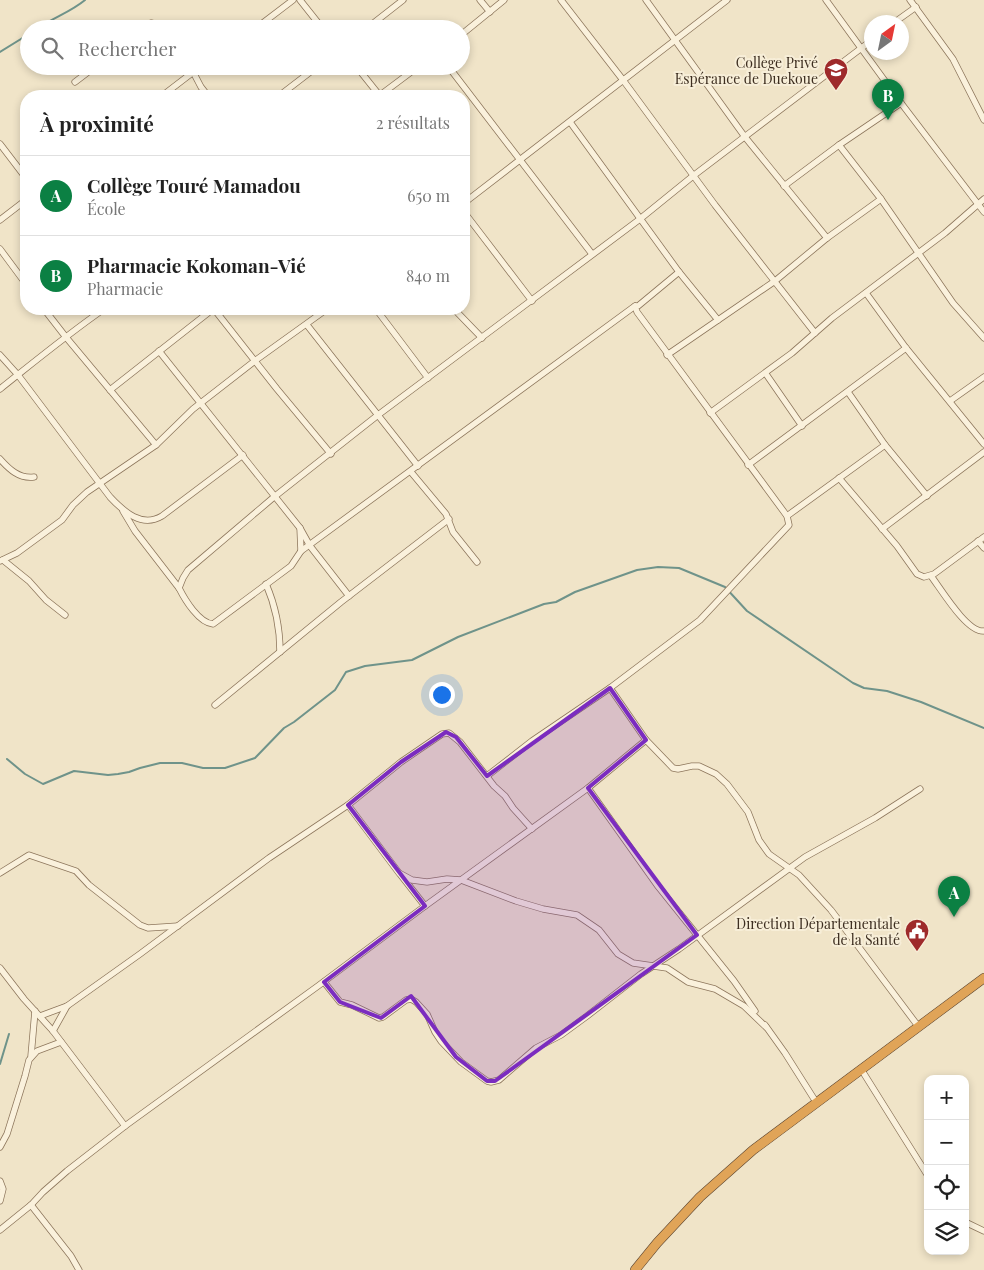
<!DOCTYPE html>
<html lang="fr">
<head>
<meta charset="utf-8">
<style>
  body { margin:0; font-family:"Playfair Display",serif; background:#f2f2f2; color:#222 }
  .controls { position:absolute; right:15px; bottom:15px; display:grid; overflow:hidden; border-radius:10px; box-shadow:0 2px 8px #0003 }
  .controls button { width:45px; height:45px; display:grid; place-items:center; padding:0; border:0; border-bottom:1px solid #e0e0e0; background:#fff; color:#222; font:25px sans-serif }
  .compass { position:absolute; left:864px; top:15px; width:45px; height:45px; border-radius:50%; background:#fff; box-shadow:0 2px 8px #0003; rotate:33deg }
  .you { position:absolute; left:441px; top:694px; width:18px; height:18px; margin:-12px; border:4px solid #fff; border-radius:50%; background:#1a73e8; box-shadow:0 0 0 8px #1a73e833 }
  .badge { display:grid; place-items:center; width:32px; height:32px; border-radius:50%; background:#0b8043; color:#fff; font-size:16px; font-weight:700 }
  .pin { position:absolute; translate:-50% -41px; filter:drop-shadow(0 1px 2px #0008) }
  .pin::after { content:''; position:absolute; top:26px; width:18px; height:15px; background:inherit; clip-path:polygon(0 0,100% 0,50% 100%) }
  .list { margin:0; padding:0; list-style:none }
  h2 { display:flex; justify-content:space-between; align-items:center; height:65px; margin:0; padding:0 20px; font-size:21px }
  h2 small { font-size:16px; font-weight:400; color:#767676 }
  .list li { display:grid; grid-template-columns:32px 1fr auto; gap:15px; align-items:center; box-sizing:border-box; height:80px; padding:0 20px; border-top:1px solid #e0e0e0 }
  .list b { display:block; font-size:19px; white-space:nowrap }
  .list p { margin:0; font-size:16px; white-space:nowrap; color:#767676 }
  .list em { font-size:16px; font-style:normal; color:#767676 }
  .icon { flex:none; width:28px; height:28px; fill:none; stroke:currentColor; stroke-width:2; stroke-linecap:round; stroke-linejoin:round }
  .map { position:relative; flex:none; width:984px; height:1270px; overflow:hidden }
  .search { position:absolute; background:#fff; box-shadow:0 2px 8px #0003; left:20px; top:20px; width:450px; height:55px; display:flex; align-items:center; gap:12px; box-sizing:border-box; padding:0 18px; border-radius:28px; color:#767676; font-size:19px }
  .panel { position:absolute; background:#fff; box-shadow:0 2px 8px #0003; left:20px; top:90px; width:450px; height:225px; border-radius:20px }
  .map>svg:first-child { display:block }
</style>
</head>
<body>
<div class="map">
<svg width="984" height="1270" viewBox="0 0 984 1270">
  <rect width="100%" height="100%" fill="#f0e4c8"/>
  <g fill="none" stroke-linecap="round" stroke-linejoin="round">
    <g stroke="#6f938a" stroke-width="2">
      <path d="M37,29C52,18 71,12 85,0"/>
      <path d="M0,52L29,34"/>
      <path d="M7,759L25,774L43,784L74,771L108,775L118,774L129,772L140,768L160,763H182L203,768H225L255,758L284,728L294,722L335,690L346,672L365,666L412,660L458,637L544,604L556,602L575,592L637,570L658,567L679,568L725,587L747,611L853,683L864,688L887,691L921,702L984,728"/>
      <path d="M0,1064L9,1034"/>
    </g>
    <defs>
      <g id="minor">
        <path d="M300,0L323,29"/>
        <path d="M480,0L490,12"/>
        <path d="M561,0L623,80L715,205L815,333"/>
        <path d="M646,0L745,137L827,238"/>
        <path d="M826,0L901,103L984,212"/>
        <path d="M910,0L953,59L984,120"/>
        <path d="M895,22L916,7"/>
        <path d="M144,29L151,23L159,25L163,29"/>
        <path d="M255,29L293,0"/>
        <path d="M366,29L403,0"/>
        <path d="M461,35L504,0"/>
        <path d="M190,66L201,87L208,96"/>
        <path d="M356,66L380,96"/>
        <path d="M448,66L592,254"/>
        <path d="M75,82L96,66"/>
        <path d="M162,96L201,66"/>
        <path d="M279,96L318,66"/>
        <path d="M379,96L419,66"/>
        <path d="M570,122L679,272L718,320"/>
        <path d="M0,144L26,178"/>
        <path d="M839,145L881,199L953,303L984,338"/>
        <path d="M784,186L839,145L901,103"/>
        <path d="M464,203L727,0"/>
        <path d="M464,212L532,301"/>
        <path d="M0,220L26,200"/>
        <path d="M0,249L26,284"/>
        <path d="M866,293L906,348L984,444"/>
        <path d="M44,309L65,336L156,445"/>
        <path d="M214,309L277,389L331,454"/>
        <path d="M376,309L428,378"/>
        <path d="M454,309L482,338"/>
        <path d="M307,325L418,466"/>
        <path d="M159,351L300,528L310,546L349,596"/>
        <path d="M0,355L18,375L110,497C124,512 142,528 162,516L243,455"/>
        <path d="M667,355L775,281L827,238L881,199"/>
        <path d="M766,374L802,426"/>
        <path d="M0,389C34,362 68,334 104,309"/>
        <path d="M110,390L213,309"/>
        <path d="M848,392L885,445L927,496"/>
        <path d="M950,401L984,377"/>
        <path d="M710,413L792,353L832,318L945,233L984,199"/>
        <path d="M0,459C9,469 19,479 34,477"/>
        <path d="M748,465L906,348"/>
        <path d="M411,472L446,514L453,532L477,562"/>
        <path d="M839,478L897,546L917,574L924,577L934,574L984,537"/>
        <path d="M123,511L135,531L179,588"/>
        <path d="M787,516L885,445"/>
        <path d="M300,528L301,551L291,566L213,624C199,623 185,600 179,588L183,578L188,570L274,497L378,415L640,219L693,176L872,40"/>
        <path d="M882,529L984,452"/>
        <path d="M978,541L984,548"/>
        <path d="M301,551L635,306"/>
        <path d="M3,560L29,581L46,600L65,615"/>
        <path d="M0,561L17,553L62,520L73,505L87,492L156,445L193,409L256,360L327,309"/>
        <path d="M931,576C941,589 967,633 984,631"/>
        <path d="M266,584C276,607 280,627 280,652"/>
        <path d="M215,705L341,602L449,519"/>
        <path d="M646,740L673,768L678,769L692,766H699L716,774L727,784L748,812L759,840L769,854L799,875L831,910L918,1026"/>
        <path d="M487,776L532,741L610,688L700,620L789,525L787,516L637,312L635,306H638L679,272"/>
        <path d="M588,788L657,885L734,981L755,1011"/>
        <path d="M348,805L399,873L412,880L427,882L447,879L461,880L516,901L543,909L577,915L599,930L618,954L633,963L667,968L688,982L715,989L744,1006L766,1027"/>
        <path d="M0,873L29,855L76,871L89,885L140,925L148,928L178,926"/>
        <path d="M400,874L425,906"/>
        <path d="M0,968L24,999L53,1031L125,1126"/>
        <path d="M324,982L340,1002L352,1005L379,1018L383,1017L406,1000L411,999L416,1002L427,1014L435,1032L441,1041L461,1062L487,1081L491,1082L499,1080L536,1048L561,1035L587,1016L641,974L679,949L805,857L875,818L920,789"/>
        <path d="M40,1016L67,1006"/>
        <path d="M765,1025L785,1053L816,1102"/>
        <path d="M53,1031L67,1006L140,954L269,858L348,805L401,762L442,734L449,733L460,742L494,786L505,796L513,808L532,829"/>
        <path d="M31,1056L35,1011"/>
        <path d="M861,1069L928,1176"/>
        <path d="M0,1147L7,1134L25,1076L29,1060L37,1051L61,1042"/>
        <path d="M0,1181L3,1189L0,1201"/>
        <path d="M31,1205L71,1256L79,1270"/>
        <path d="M965,1222L984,1231"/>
        <path d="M0,1230L31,1205L43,1192L67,1171L125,1126L318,986L425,906L588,788L646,740L610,688"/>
      </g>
      <path id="highway" d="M635,1270L657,1243L700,1197L753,1150L984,978"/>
    </defs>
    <use href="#minor" stroke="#8d765c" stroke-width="7"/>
    <use href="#highway" stroke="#5b4430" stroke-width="10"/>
    <use href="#minor" stroke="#faf1dc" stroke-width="5.5"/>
    <use href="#highway" stroke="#e0a458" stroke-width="9"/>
  </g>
  <path fill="#7b2cbf" fill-opacity="0.2" stroke="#7b2cbf" stroke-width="4" stroke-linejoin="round" d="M610,688L646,740L588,788L697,935L495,1081H487L456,1057L411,996L381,1018L340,1002L324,982L425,906L348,805L401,762L446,732L456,737L487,776Z"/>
  <defs>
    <symbol id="university-pin" viewBox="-11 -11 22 30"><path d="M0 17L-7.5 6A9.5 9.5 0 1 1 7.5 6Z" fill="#9e2a2b" stroke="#f7eed8"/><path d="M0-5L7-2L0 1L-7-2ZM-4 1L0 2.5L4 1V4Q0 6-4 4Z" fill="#fff"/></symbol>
    <symbol id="civic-pin" viewBox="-11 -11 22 30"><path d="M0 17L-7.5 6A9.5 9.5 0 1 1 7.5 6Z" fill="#9e2a2b" stroke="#f7eed8"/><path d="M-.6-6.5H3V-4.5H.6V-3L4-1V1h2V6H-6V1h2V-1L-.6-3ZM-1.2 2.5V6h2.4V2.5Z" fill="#fff"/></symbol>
  </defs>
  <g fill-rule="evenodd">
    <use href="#university-pin" x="822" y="56" width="28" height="38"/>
    <use href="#civic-pin" x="903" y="917" width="28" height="38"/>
  </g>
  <g text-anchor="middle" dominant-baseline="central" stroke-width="4" stroke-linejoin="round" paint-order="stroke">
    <g font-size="14" fill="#3d2e20" stroke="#f7eed8" text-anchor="end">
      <text x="818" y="62">Collège Privé<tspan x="818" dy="16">Espérance de Duekoue</tspan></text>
      <text x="900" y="923">Direction Départementale<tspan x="900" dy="16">de la Santé</tspan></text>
    </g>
  </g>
</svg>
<div class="controls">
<button>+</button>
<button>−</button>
<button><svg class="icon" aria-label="locate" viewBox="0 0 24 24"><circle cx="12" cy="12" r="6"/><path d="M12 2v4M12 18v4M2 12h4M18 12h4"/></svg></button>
<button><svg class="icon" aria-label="layers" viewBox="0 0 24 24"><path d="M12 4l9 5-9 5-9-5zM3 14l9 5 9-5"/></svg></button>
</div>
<svg class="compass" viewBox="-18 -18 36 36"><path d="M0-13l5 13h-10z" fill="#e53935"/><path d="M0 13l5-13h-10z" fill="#767676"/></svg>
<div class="you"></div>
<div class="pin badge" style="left:954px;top:917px">A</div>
<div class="pin badge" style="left:888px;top:120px">B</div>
<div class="search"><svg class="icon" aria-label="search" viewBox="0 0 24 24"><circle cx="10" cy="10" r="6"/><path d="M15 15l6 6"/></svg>Rechercher</div>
<section class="panel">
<h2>À proximité<small>2 résultats</small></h2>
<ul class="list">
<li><span class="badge">A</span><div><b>Collège Touré Mamadou</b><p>École</p></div><em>650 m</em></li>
<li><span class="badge">B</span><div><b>Pharmacie Kokoman-Vié</b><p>Pharmacie</p></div><em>840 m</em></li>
</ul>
</section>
</div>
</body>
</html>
